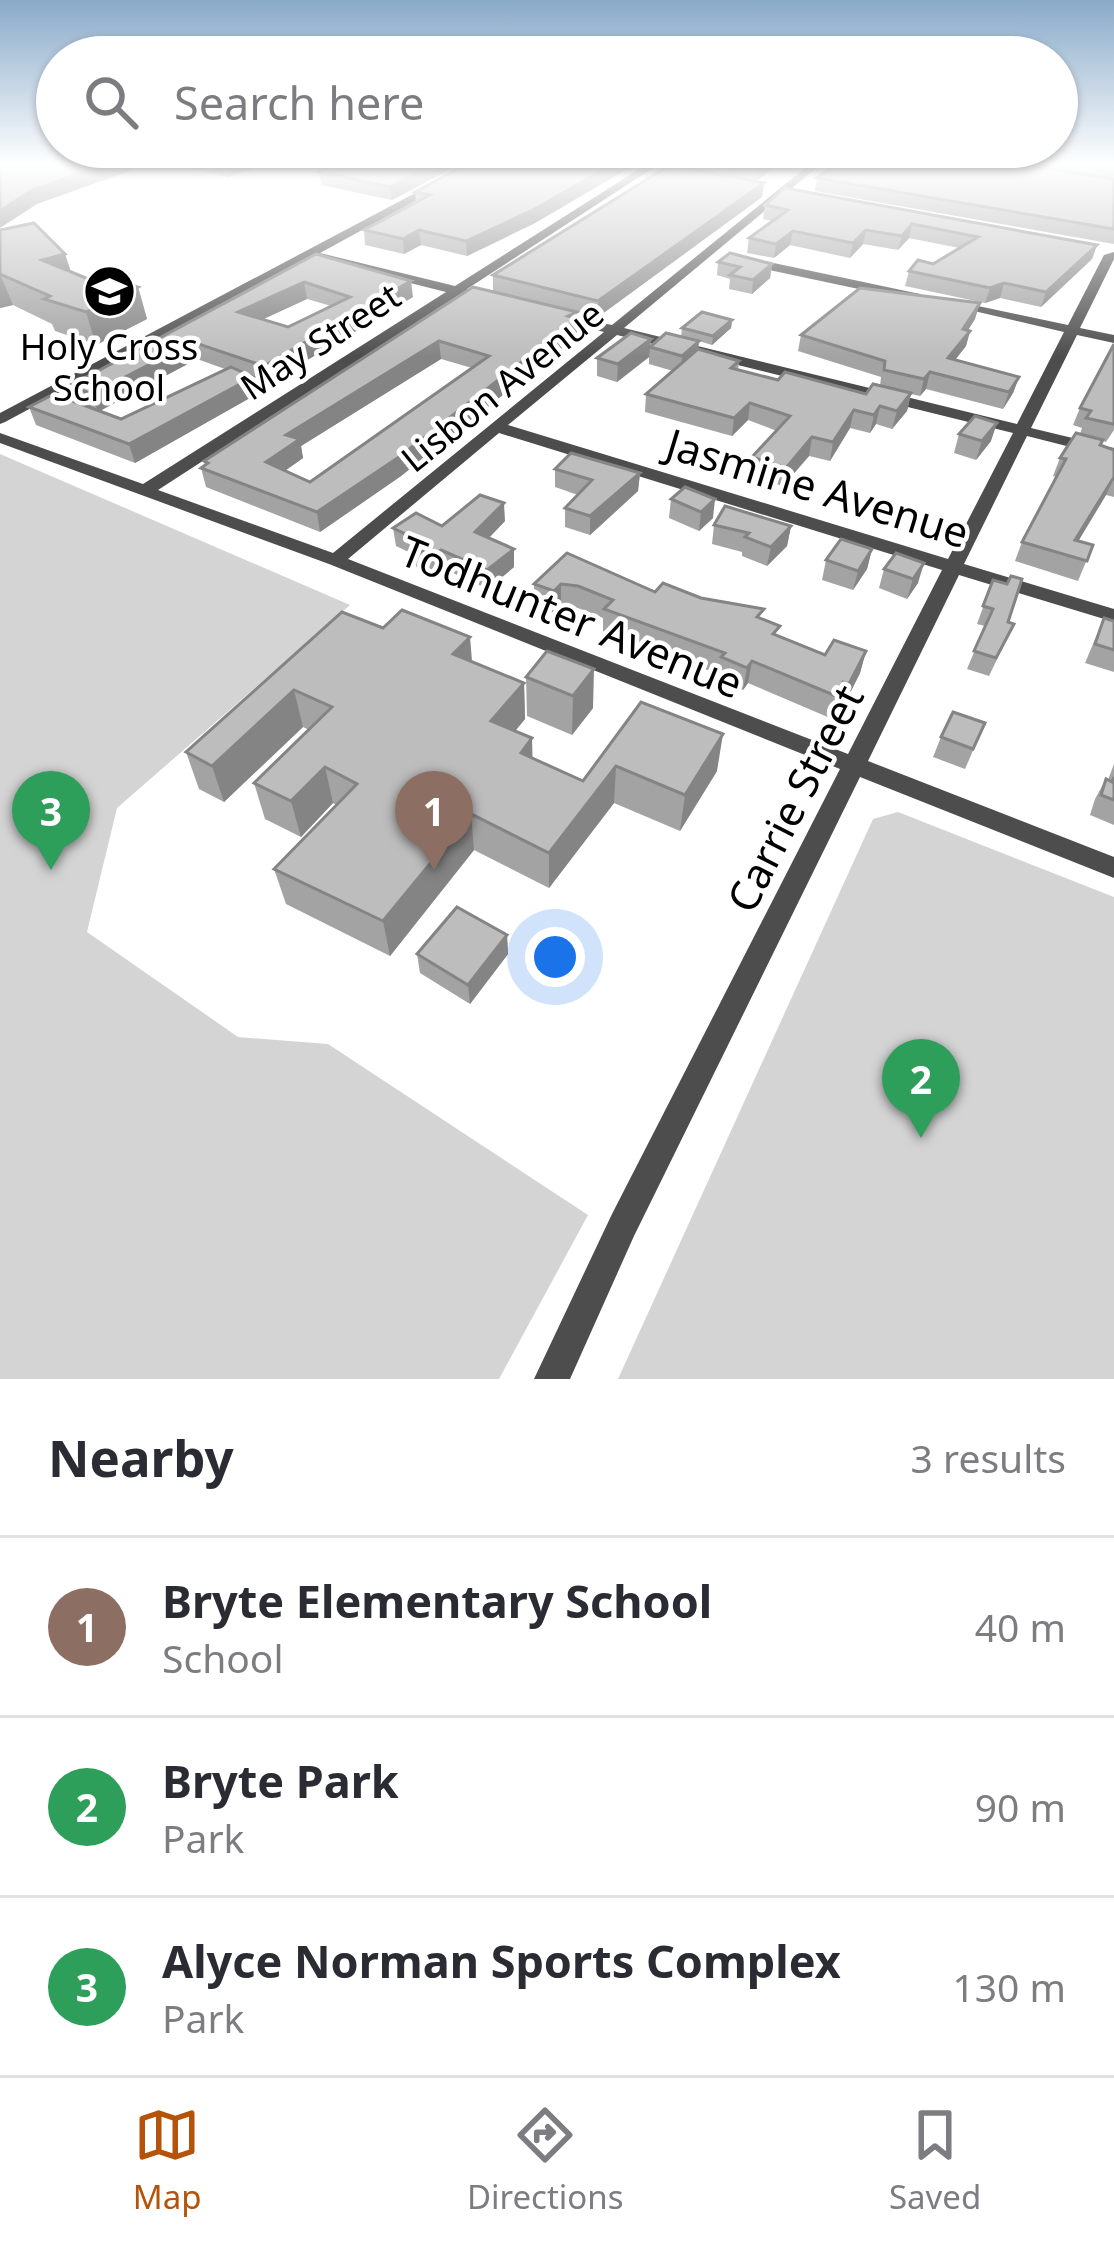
<!DOCTYPE html>
<html lang="en">
<head>
<meta charset="utf-8">
<style>
  body { margin:0; font-family:"Noto Sans",sans-serif; background:#f2f2f3; color:#2b2b33 }
  .you { position:absolute; left:555px; top:957px; width:42px; height:42px; margin:-30px; border:9px solid #fff; border-radius:50%; background:#1a73e8; box-shadow:0 0 0 18px #1a73e833 }
  .badge { display:grid; place-items:center; width:78px; height:78px; border-radius:50%; background:#b45309; color:#fff; font-size:39px; font-weight:700 }
  .pin { position:absolute; translate:-50% -99px; filter:drop-shadow(0 3px 6px #0008) }
  .pin::after { content:''; position:absolute; top:63px; width:42px; height:36px; background:inherit; clip-path:polygon(0 0,100% 0,50% 100%) }
  .list { margin:0; padding:0; list-style:none }
  h2 { display:flex; justify-content:space-between; align-items:center; height:156px; margin:0; padding:0 48px; font-size:51px }
  h2 small { font-size:39px; font-weight:400; color:#7c7c81 }
  .list li { display:grid; grid-template-columns:78px 1fr auto; gap:36px; align-items:center; box-sizing:border-box; height:180px; padding:0 48px; border-top:3px solid #e1e1e2 }
  .list b { display:block; font-size:45px; white-space:nowrap }
  .list p { margin:0; font-size:39px; white-space:nowrap; color:#7c7c81 }
  .list em { font-size:39px; font-style:normal; color:#7c7c81 }
  .icon { flex:none; width:66px; height:66px; fill:none; stroke:currentColor; stroke-width:2; stroke-linecap:round; stroke-linejoin:round }
  .map { position:relative; flex:none; width:1114px; height:1379px; overflow:hidden }
  .search { position:absolute; background:#fff; box-shadow:0 3px 9px #0004; left:36px; right:36px; top:36px; height:132px; display:flex; align-items:center; gap:30px; box-sizing:border-box; padding:0 42px; border-radius:66px; color:#7c7c81; font-size:45px }
  .sheet { height:696px; background:#fff }
  nav { display:flex; justify-content:space-around; align-items:center; box-sizing:border-box; height:168px; border-top:3px solid #e1e1e2; background:#fff; font-size:33px; color:#7c7c81 }
  nav a { display:grid; justify-items:center; gap:6px }
  nav .on { color:#b45309 }
  .map>svg:first-child { display:block }
</style>
</head>
<body>
<div class="map">
<svg width="1114" height="1379" viewBox="0 0 1114 1379">
  <rect width="100%" height="100%" fill="#fff"/>
  <g fill="#d4d4d4">
    <path d="M0,454L350,605L117,808L87,932L238,1037L328,1044L588,1215L499,1379H0Z"/>
    <path d="M898,812L1114,897V1379H618L873,819Z"/>
  </g>
  <g fill="none" stroke-linecap="round" stroke-linejoin="round">
    <g fill="#4d4d4d" fill-rule="evenodd">
      <path d="M470,164H483L320,253L455,286L644,166L653,168L467,289L495,296V302L459,295L158,490L333,553L604,332L544,317V311L612,325L810,164H821L624,328L1017,424L1064,332L944,304L950,300L1068,325L1104,255L1114,252V259L1080,328L1114,335V343L1077,335L1031,428L1114,448V458L1027,436L964,564L1114,609V622L959,575L868,761L1114,857V878L860,777L634,1236L570,1379H534L612,1214L840,769L329,564L0,443V433L143,484L446,292L311,258L5,422L0,424V413ZM617,335L1013,433L948,559L508,425ZM499,433L942,570L848,754L348,559Z"/>
      <path d="M745,257L920,294L926,298L920,302L741,264V258Z"/>
    </g>
  </g>
  <g fill="#a3a3a3" fill-rule="evenodd">
    <path d="M170,164H266L228,177Z"/>
    <path d="M297,164H460L392,200L321,185L319,172L323,170Z"/>
    <path d="M467,164H629V168L535,223L467,256L421,245L404,254L365,245L364,230L416,203L415,192Z"/>
    <path d="M687,164H778L757,181L762,197L598,317L493,291V275L686,168Z"/>
    <path d="M837,164H1114V244L815,191L817,178Z"/>
    <path d="M765,205L1097,245L1092,259L1041,307L1000,298L985,303L905,286L909,271L933,264L959,248L909,238L898,250L863,244L850,258L790,245L774,258L747,253L749,238L773,221L763,219Z"/>
    <path d="M0,230L65,254L71,272L98,283L138,287L147,319L96,345L55,331L52,324L13,305L0,308Z"/>
    <path d="M316,254L413,297L267,384L254,379L257,394L135,463L36,425L29,407L76,403L70,386ZM307,299L331,306L288,327L263,319ZM197,359L225,369L121,419L99,411Z"/>
    <path d="M718,262L772,264L770,278L752,294L729,289L730,279L717,275Z"/>
    <path d="M473,287L577,312V336L401,476L320,532L206,487L201,468L205,465L204,461ZM441,359L472,368L310,482L285,471L303,458L301,446Z"/>
    <path d="M975,319L968,330L970,331L966,346L955,360L1019,377L1013,393L1003,409L926,389L920,396L911,394L907,411L892,429L876,424L870,433L850,428L830,461L809,456L783,486L750,476L752,457L777,431L748,420L732,436L645,412L646,394L673,371L649,364V357L617,382L597,376V358L681,337L682,328L732,320L731,328L712,345L699,341L698,349L739,361L738,370L778,380L866,394L880,386L881,377L798,351L801,335Z"/>
    <path d="M1114,344V430L1106,442L1103,441L1101,446L1114,450V497L1106,495L1078,541L1093,545L1078,581L1015,561L1022,542L1056,477L1053,476L1060,458L1080,434L1082,428L1073,425L1080,408Z"/>
    <path d="M959,434L991,441L976,460L954,453Z"/>
    <path d="M555,469L640,473L638,491L590,535L565,527V508L578,495L555,487Z"/>
    <path d="M685,487L713,518L699,531L669,518L671,499Z"/>
    <path d="M505,521L489,538L514,549V567L488,589L442,568L435,574L416,567L415,555L396,546L393,528Z"/>
    <path d="M714,525L791,526L787,546L767,566L742,556V552L712,544Z"/>
    <path d="M872,549L867,569L853,590L822,580L826,560Z"/>
    <path d="M567,553L655,592L701,598L762,619L778,636L825,655L866,651L860,673L843,707L837,705L830,718L748,683L743,690L717,680L718,674L603,631V618L578,608L561,606L554,613L534,606V584Z"/>
    <path d="M896,553L918,583L907,599L879,588L884,569Z"/>
    <path d="M993,580L1008,622L1014,624L989,676L967,669L985,626L977,624Z"/>
    <path d="M342,612L524,683L525,719L515,731L533,758L583,781L641,702L717,771L680,831L614,803L549,888L474,850L390,956L286,904L274,869L336,805L333,803L301,837L265,819L254,783L309,730L303,727L224,802L199,789L186,752Z"/>
    <path d="M1104,618L1114,621V672L1085,663Z"/>
    <path d="M547,651L593,708L572,735L527,716L526,677Z"/>
    <path d="M985,723L965,769L933,757L941,737Z"/>
    <path d="M1114,764V825L1090,815L1095,799L1106,779L1108,780Z"/>
    <path d="M507,935L508,954L470,1004L420,973L417,954Z"/>
  </g>
  <g fill="#848484">
    <path d="M108,164H149L37,204L0,228V211L32,190Z"/>
    <path d="M225,164H266L228,177Z"/>
    <path d="M434,164H460L392,200L390,187Z"/>
    <path d="M613,164H629V168L535,223L467,256L466,241Z"/>
    <path d="M763,164H778L757,181L758,167Z"/>
    <path d="M764,183L762,197L598,317V301Z"/>
    <path d="M912,224L909,238L898,250L902,236Z"/>
    <path d="M419,230L421,245L404,254L403,239Z"/>
    <path d="M866,230L863,244L850,258L853,243Z"/>
    <path d="M793,231L790,245L774,258L776,244Z"/>
    <path d="M1097,245L1092,259L1041,307L1046,292Z"/>
    <path d="M65,254L75,285L42,260Z"/>
    <path d="M772,264L770,278L752,294L753,280Z"/>
    <path d="M0,274L13,305L0,308Z"/>
    <path d="M411,281L413,297L267,384L264,366Z"/>
    <path d="M304,282L307,299L242,329L238,312Z"/>
    <path d="M1004,283L1000,298L985,303L990,288Z"/>
    <path d="M138,287L147,319L96,345L86,312Z"/>
    <path d="M980,303L975,319L959,344L970,331L966,346L943,375L948,358Z"/>
    <path d="M577,312V336L401,476L320,532L317,512L568,316Z"/>
    <path d="M732,320L731,328L712,345L713,336Z"/>
    <path d="M651,339L649,357L617,382L618,364Z"/>
    <path d="M439,341L441,359L301,446L303,458L270,481L266,462L286,435Z"/>
    <path d="M699,341L697,359L681,373L682,356Z"/>
    <path d="M193,342L197,359L98,412L92,394Z"/>
    <path d="M930,372L926,389L920,396L924,379Z"/>
    <path d="M253,377L257,394L135,463L129,444Z"/>
    <path d="M1019,377L1013,393L1003,409L1009,392Z"/>
    <path d="M911,393L907,411L892,429L897,411Z"/>
    <path d="M750,403L748,420L732,436L734,418Z"/>
    <path d="M880,406L876,424L870,433L874,415Z"/>
    <path d="M854,410L850,428L830,461L833,442Z"/>
    <path d="M997,423L991,441L976,460L982,441Z"/>
    <path d="M812,437L809,456L783,486L786,468Z"/>
    <path d="M640,473L638,491L590,535V516Z"/>
    <path d="M1114,477L1106,495L1067,560L1075,540Z"/>
    <path d="M715,499L713,518L699,531L701,512Z"/>
    <path d="M504,503L505,521L477,550L475,532Z"/>
    <path d="M791,526L787,546L767,566L771,547Z"/>
    <path d="M514,549V567L488,589L487,570Z"/>
    <path d="M872,549L867,569L853,590L858,571Z"/>
    <path d="M441,550L442,568L435,574L433,556Z"/>
    <path d="M924,563L918,583L907,599L913,579Z"/>
    <path d="M561,584V606L554,613V591Z"/>
    <path d="M470,637L473,673L453,654Z"/>
    <path d="M866,651L860,673L843,707L849,684Z"/>
    <path d="M752,661L748,683L743,690L747,668Z"/>
    <path d="M594,669L593,708L572,735L573,696Z"/>
    <path d="M843,682L837,705L830,718L836,696Z"/>
    <path d="M524,683L525,719L493,758L491,721Z"/>
    <path d="M294,690L303,727L224,802L212,766Z"/>
    <path d="M723,734L717,771L680,831L685,795Z"/>
    <path d="M532,738L533,775L521,753Z"/>
    <path d="M616,766L614,803L549,888V853Z"/>
    <path d="M325,767L333,803L301,837L291,801Z"/>
    <path d="M471,814L474,850L390,956L383,921Z"/>
    <path d="M507,935L508,954L470,1004L468,985Z"/>
  </g>
  <g fill="#bdbdbd" stroke="#848484" stroke-width="3" fill-rule="evenodd">
    <path d="M0,164H108L32,190L0,211Z"/>
    <path d="M336,164H434L390,187L319,172Z"/>
    <path d="M467,164H613L535,209L466,241L419,230L403,239L364,230L430,195L415,192Z"/>
    <path d="M837,164H1021L1114,179V229L817,178Z"/>
    <path d="M670,165L764,183L598,301L493,275Z"/>
    <path d="M785,188L1097,245L1046,292L1004,283L990,288L909,271L918,260L933,264L978,237L912,224L902,236L866,230L853,243L793,231L776,244L749,238L788,210L765,205Z"/>
    <path d="M34,223L65,254L42,260L98,283L108,278L138,287L86,312L44,299L50,296L0,274V230Z"/>
    <path d="M730,253L772,264L753,280L730,275L740,267L718,262Z"/>
    <path d="M316,254L411,281L264,366L193,342L92,394L70,386ZM304,282L350,297L288,327L238,312Z"/>
    <path d="M473,287L577,312L568,316L577,319L399,457L317,512L201,468L208,463L204,461ZM439,341L489,356L310,482L266,462L300,439L286,435Z"/>
    <path d="M860,288L980,303L963,329L970,331L948,358L1019,377L1009,392L930,372L924,379L884,370L885,361L801,335Z"/>
    <path d="M702,312L732,320L713,336L682,328Z"/>
    <path d="M631,333L651,339L618,364L597,358Z"/>
    <path d="M666,333L699,341L682,356L650,347Z"/>
    <path d="M1114,344V423L1113,424L1086,418L1091,411L1080,408Z"/>
    <path d="M698,349L739,361L731,368L778,380L785,372L866,394L873,384L911,393L897,411L880,406L874,415L854,410L833,442L812,437L786,468L752,457L790,416L750,403L734,418L646,394Z"/>
    <path d="M231,367L253,377L129,444L29,407L54,394L121,419Z"/>
    <path d="M975,416L997,423L982,441L959,434Z"/>
    <path d="M1076,433L1103,440L1100,445L1114,450V477L1075,540L1093,545L1087,561L1022,542L1066,459L1060,458Z"/>
    <path d="M571,453L640,473L590,516L565,508L592,480L555,469Z"/>
    <path d="M685,487L715,499L701,512L671,499Z"/>
    <path d="M480,495L504,503L475,532L514,549L487,570L441,550L433,556L414,548L422,542L393,528L416,513L442,526Z"/>
    <path d="M725,506L791,526L771,547L745,537L749,533L714,525Z"/>
    <path d="M841,539L872,549L858,571L826,560Z"/>
    <path d="M567,553L655,592L663,583L701,598L764,609L757,617L780,626L773,634L825,655L834,640L866,651L849,684L843,682L836,696L752,661L747,668L721,657L725,653L604,609L613,600L578,586L561,584L554,591L534,584Z"/>
    <path d="M896,553L924,563L913,579L884,569Z"/>
    <path d="M1011,576L1022,579L1008,622L1014,624L996,658L974,651L993,609L983,606L993,580L1007,584Z"/>
    <path d="M402,610L470,637L453,654L524,683L491,721L532,738L521,753L583,781L641,702L723,734L685,795L616,766L549,853L471,814L383,921L274,869L357,784L325,767L291,801L254,783L332,707L294,690L212,766L186,752L342,612L383,628Z"/>
    <path d="M1104,618L1114,621V650L1095,644Z"/>
    <path d="M547,651L594,669L573,696L526,677Z"/>
    <path d="M953,712L985,723L973,749L941,737Z"/>
    <path d="M1114,777V800L1101,795L1106,779L1112,782Z"/>
    <path d="M457,907L507,935L468,985L417,954Z"/>
  </g>
  <linearGradient id="sky" x2="0" y2="1"><stop stop-color="#89aac9"/><stop offset="0.46" stop-color="#fff"/><stop offset="1" stop-color="#fff" stop-opacity="0"/></linearGradient>
  <rect width="1114" height="357" fill="url(#sky)"/>
  <defs>
    <symbol id="school-disc" viewBox="-11 -11 22 22"><circle r="9.5" fill="#000" stroke="#fff"/><path d="M0-5L7-2L0 1L-7-2ZM-4 1L0 2.5L4 1V4Q0 6-4 4Z" fill="#fff"/></symbol>
  </defs>
  <g fill-rule="evenodd">
    <use href="#school-disc" x="80" y="262" width="59" height="59"/>
  </g>
  <g text-anchor="middle" dominant-baseline="central" stroke-width="9" stroke-linejoin="round" paint-order="stroke">
    <g font-size="36" fill="#000" stroke="#fff">
      <text transform="translate(320 341) rotate(-33)">May Street</text>
      <text transform="translate(502 386) rotate(-39)">Lisbon Avenue</text>
    </g>
    <g font-size="36" fill="#000" stroke="#fff">
      <text x="109" y="346">Holy Cross<tspan x="109" dy="41">School</tspan></text>
    </g>
    <g font-size="42" fill="#000" stroke="#fff">
      <text transform="translate(818 487) rotate(17)">Jasmine Avenue</text>
      <text transform="translate(572 616) rotate(22)">Todhunter Avenue</text>
      <text transform="translate(794 798) rotate(-63)">Carrie Street</text>
    </g>
  </g>
</svg>
<div class="you"></div>
<div class="pin badge" style="left:434px;top:870px;background:#8d6e63">1</div>
<div class="pin badge" style="left:921px;top:1138px;background:#2e9e5b">2</div>
<div class="pin badge" style="left:51px;top:870px;background:#2e9e5b">3</div>
<div class="search"><svg class="icon" aria-label="search" viewBox="0 0 24 24"><circle cx="10" cy="10" r="6"/><path d="M15 15l6 6"/></svg>Search here</div>
</div>
<section class="sheet">
<h2>Nearby<small>3 results</small></h2>
<ul class="list">
<li><span class="badge" style="background:#8d6e63">1</span><div><b>Bryte Elementary School</b><p>School</p></div><em>40 m</em></li>
<li><span class="badge" style="background:#2e9e5b">2</span><div><b>Bryte Park</b><p>Park</p></div><em>90 m</em></li>
<li><span class="badge" style="background:#2e9e5b">3</span><div><b>Alyce Norman Sports Complex</b><p>Park</p></div><em>130 m</em></li>
</ul>
</section>
<nav>
<a class="on"><svg class="icon" aria-label="map" viewBox="0 0 24 24"><path d="M3 6l6-2 6 2 6-2v14l-6 2-6-2-6 2zM9 4v14M15 6v14"/></svg>Map</a>
<a><svg class="icon" aria-label="directions" viewBox="0 0 24 24"><path d="M12 3l9 9-9 9-9-9zM9 14v-3h6M13 9l2 2-2 2"/></svg>Directions</a>
<a><svg class="icon" aria-label="saved" viewBox="0 0 24 24"><path d="M7 4h10v16l-5-4-5 4z"/></svg>Saved</a>
</nav>
</body>
</html>
